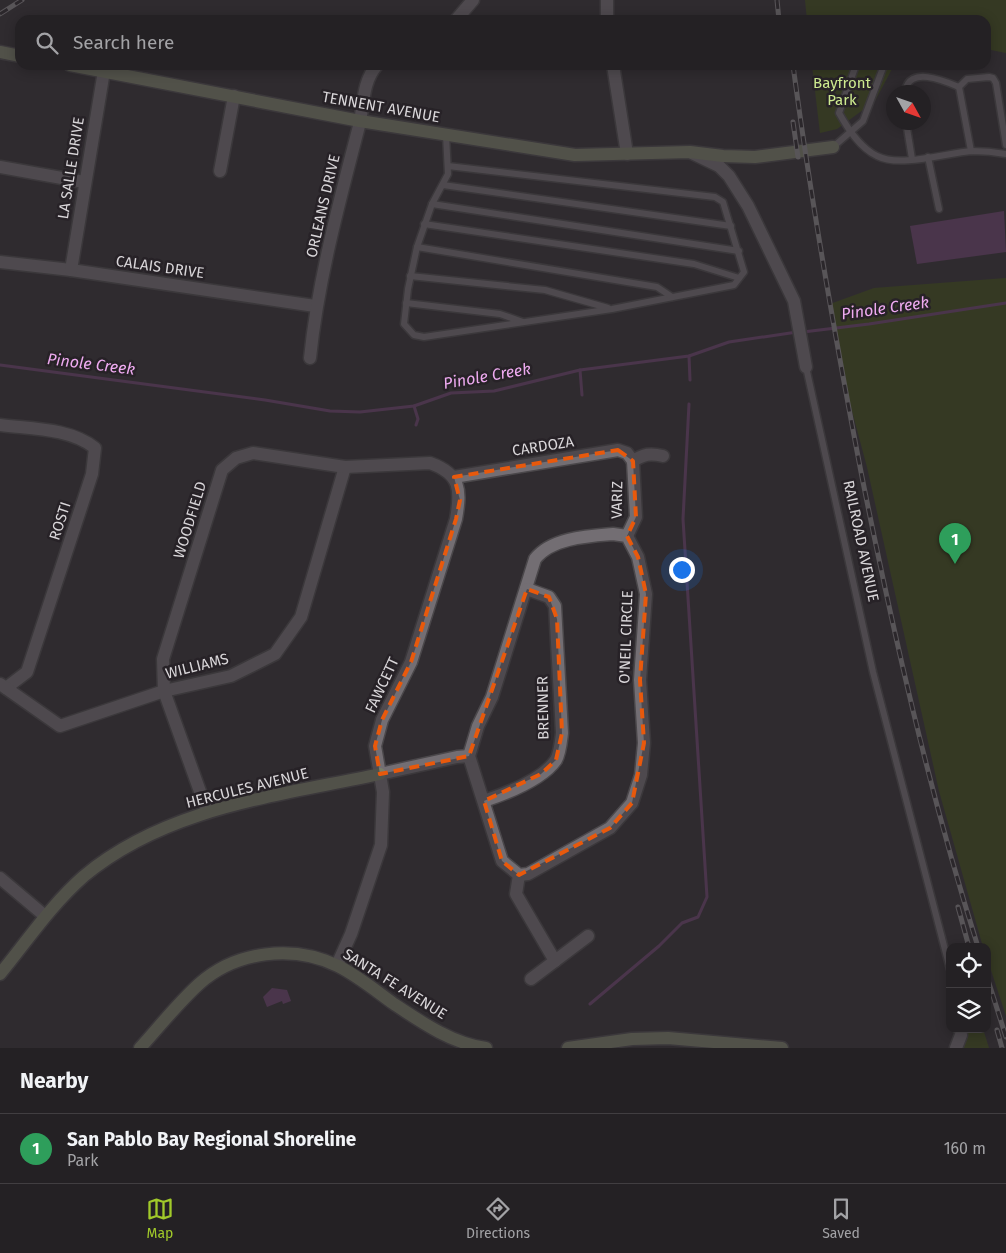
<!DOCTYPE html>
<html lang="en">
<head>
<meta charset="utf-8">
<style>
  body { margin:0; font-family:"Fira Sans",sans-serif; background:#2c292c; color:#f1f3f6 }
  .controls { position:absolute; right:15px; bottom:15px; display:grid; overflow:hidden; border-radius:10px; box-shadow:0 2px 12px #0003 }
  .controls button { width:45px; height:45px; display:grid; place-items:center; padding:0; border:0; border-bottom:1px solid #413e41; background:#242124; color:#f1f3f6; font:25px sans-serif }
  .compass { position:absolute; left:886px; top:85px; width:45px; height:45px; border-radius:50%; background:#242124; box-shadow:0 2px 12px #0003; rotate:130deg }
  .you { position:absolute; left:681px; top:569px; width:18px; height:18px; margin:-12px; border:4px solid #fff; border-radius:50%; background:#1a73e8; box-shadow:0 0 0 8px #1a73e833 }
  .badge { display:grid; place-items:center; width:32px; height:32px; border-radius:50%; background:#a1c92a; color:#fff; font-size:16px; font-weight:700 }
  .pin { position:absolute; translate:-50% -41px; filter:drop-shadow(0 1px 2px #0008) }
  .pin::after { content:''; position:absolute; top:26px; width:18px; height:15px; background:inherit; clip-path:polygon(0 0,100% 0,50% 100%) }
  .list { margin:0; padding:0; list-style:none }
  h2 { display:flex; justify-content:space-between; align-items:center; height:65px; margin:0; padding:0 20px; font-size:21px }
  h2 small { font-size:16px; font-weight:400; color:#a3a3a6 }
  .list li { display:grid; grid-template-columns:32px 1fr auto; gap:15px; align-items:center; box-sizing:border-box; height:70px; padding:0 20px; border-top:1px solid #413e41 }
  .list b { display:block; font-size:19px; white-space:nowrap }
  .list p { margin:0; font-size:16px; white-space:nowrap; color:#a3a3a6 }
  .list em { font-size:16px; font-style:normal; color:#a3a3a6 }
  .icon { flex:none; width:28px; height:28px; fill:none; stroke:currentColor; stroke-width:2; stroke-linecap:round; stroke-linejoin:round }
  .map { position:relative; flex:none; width:1006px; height:1048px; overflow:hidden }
  .search { position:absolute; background:#242124; box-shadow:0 2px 12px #0003; left:15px; right:15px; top:15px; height:55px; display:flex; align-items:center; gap:12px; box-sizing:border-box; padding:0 18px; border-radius:15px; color:#a3a3a6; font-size:19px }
  .sheet { height:135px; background:#242124 }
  nav { display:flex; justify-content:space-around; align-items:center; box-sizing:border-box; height:70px; border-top:1px solid #413e41; background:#242124; font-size:14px; color:#a3a3a6 }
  nav a { display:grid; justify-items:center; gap:2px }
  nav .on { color:#a1c92a }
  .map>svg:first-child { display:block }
</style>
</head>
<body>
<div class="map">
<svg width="1006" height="1048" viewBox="0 0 1006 1048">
  <rect width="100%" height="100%" fill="#302c30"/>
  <g fill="#3c4b14">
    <path d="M805,0H1006V53L986,49V20H807Z"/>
    <path d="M812,65H894L875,101L837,129L820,133Z"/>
    <path d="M1006,278V1016L987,958V947H983L939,791L867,467L841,370L830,304L874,288Z"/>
    <path d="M961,1029H983L989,1048H956Z"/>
  </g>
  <g fill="#6c406e">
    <path d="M1004,211L1006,252L917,264L910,226Z"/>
    <path d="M272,988L287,990L291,1001L283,1004L282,1001L267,1007L263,997Z"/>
  </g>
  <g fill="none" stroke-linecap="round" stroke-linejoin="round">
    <g stroke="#6c406e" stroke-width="3">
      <path d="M803,332L869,324L1006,303"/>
      <path d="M689,356L690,380"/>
      <path d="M0,365L265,400L330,411L360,412L414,406L451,393L494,391L580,370L689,356L729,342L797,332"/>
      <path d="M580,370L582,395"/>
      <path d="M414,406L418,419L416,425"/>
      <path d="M590,1004L659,946L682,923L698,917L707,897L683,519L689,404"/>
    </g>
    <defs>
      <g id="lane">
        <path d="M856,65L839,113C848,129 860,148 877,156C900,168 946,153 972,151C983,151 995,152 1006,154"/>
        <path d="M905,92C908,65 945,81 959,87"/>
        <path d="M906,122L912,159"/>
        <path d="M446,135L448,174L432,204L417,247L408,289L404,324L414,335L424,337L612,309L734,285L744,272L723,202L715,197L448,166"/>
        <path d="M833,147L863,121L884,65"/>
        <path d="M971,151L959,87L967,79L989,77L993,78L996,83L1006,145"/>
        <path d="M928,157L939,209"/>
        <path d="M443,185L731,226"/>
        <path d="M432,204L739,251"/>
        <path d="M424,224L694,264L739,278"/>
        <path d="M417,247L657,287L672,297"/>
        <path d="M410,276L545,290L608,308"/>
        <path d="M406,303L500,314L523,322"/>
        <path d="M806,367L873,672L950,969"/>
      </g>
      <g id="street">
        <path d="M456,20L473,0"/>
        <path d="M607,20V0"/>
        <path d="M613,65L627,154"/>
        <path d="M692,153L719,166L729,176L748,206L794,301L806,367"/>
        <path d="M0,167L84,182"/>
        <path d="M220,171L234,96"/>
        <path d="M0,262L71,270L315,306"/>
        <path d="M71,270L104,71"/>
        <path d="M310,358C318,280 339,203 359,126C364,105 362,82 377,65"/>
        <path d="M0,425C31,429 70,428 95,448L92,474L27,672L6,688"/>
        <path d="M633,461C644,454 650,453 663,456"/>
        <path d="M454,477L618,450L627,453L633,461"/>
        <path d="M613,534L627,536L638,557L646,594L640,680L644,743L641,775L632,803L610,828L528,874L519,875L502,861L469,756L478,726L492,697L535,559C551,538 588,536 613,534Z"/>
        <path d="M627,536L636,517L633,461"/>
        <path d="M0,684L60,726L164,691L231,676L275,654L301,617L345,467"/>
        <path d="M380,774L457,757L469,756"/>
        <path d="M484,801C505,794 542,780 556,760C560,753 561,741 562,733L555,606L549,597L527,589"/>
        <path d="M207,811L164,691L163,659L222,470L236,458L253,453L345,467L430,463C461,474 461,490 456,519L411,662L382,720L375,746L383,792L381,845L351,934L337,965"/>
        <path d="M519,875L516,894L555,961"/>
        <path d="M0,878L45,916"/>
        <path d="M531,979L588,936"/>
        <path d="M956,1048L961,1035"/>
      </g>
      <g id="secondary">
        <path d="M0,52L20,56"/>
        <path d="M70,65L360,121L575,155L690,152L723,156L755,157L833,147"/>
        <path d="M0,974C27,941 51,905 84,876C167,807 278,796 380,774"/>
        <path d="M140,1048C159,1027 178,1003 199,984C236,951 293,944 338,966C358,976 376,991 394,1004C421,1022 453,1044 486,1048"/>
        <path d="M568,1048L632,1039L668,1038L782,1048"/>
      </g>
    </defs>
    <use href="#lane" stroke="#4a474a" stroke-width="9"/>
    <use href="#street" stroke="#4a474a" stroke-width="15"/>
    <use href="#secondary" stroke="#4a474a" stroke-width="15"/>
    <use href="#lane" stroke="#736e73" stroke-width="6"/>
    <use href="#street" stroke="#736e73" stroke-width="12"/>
    <use href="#secondary" stroke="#7b7f68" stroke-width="12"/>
    <defs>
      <g id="rail">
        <path d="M777,0L779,20"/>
        <path d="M0,14L22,0"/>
        <path d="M793,65C811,201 835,337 861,472C893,632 929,791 978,947"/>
        <path d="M793,122L798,157"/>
        <path d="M958,907L969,947"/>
        <path d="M987,977L1006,1037"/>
        <path d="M997,1030L1002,1048"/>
      </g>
    </defs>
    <use href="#rail" stroke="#8b878b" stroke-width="5"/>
    <use href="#rail" stroke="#272227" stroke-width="3" stroke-dasharray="9" stroke-linecap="butt"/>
  </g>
  <path d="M0 0H1006V1048H0ZM618,450L633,461L636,517L627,536L638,557L646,594L640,680L644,743L632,803L610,828L519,875L502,861L484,801L541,774L556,760L562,733L557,619L549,597L527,589L469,756L380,774L375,746L382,720L411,662L456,519L460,500L454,477Z" fill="#302c30" fill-opacity=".55" fill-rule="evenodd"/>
  <path fill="none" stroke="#e8590c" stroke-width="4" stroke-dasharray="10 6" stroke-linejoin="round" d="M618,450L633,461L636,517L627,536L638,557L646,594L640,680L644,743L632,803L610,828L519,875L502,861L484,801L541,774L556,760L562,733L557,619L549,597L527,589L469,756L380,774L375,746L382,720L411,662L456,519L460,500L454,477Z"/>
  <g text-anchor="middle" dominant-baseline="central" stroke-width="5" stroke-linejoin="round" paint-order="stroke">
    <g font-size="15" fill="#ceeb90" stroke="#272227">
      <text x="842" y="83">Bayfront<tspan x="842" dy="17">Park</tspan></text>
    </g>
    <g font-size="15" fill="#d9d6d9" stroke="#272227">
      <text transform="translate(381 107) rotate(10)">TENNENT AVENUE</text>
      <text transform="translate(71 168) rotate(-81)">LA SALLE DRIVE</text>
      <text transform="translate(323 206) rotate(-77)">ORLEANS DRIVE</text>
      <text transform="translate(160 267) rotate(8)">CALAIS DRIVE</text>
      <text transform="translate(543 446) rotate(-9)">CARDOZA</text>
      <text transform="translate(617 500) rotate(-89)">VARIZ</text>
      <text transform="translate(190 520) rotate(-73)">WOODFIELD</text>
      <text transform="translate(60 521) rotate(-72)">ROSTI</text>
      <text transform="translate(861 541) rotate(78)">RAILROAD AVENUE</text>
      <text transform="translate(626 637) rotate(-88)">O'NEIL CIRCLE</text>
      <text transform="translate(197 666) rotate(-14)">WILLIAMS</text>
      <text transform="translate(382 685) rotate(-65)">FAWCETT</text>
      <text transform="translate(543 708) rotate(-91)">BRENNER</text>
      <text transform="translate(247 788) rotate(-14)">HERCULES AVENUE</text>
      <text transform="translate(395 984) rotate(32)">SANTA FE AVENUE</text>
    </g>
    <g font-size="16" font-style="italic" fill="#eeaaf0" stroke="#272227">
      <text transform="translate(885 308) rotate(-8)">Pinole Creek</text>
      <text transform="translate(91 364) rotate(7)">Pinole Creek</text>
      <text transform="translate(487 376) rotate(-10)">Pinole Creek</text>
    </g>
  </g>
</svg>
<div class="controls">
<button><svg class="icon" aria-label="locate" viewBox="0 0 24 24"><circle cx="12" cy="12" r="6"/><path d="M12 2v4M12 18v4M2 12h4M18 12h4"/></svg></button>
<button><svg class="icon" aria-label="layers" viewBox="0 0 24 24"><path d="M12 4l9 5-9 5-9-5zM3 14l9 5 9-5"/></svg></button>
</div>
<svg class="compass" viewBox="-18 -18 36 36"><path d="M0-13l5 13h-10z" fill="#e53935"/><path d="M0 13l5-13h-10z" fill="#a3a3a6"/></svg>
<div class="you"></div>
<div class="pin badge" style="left:955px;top:564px;background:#2e9e5b">1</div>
<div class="search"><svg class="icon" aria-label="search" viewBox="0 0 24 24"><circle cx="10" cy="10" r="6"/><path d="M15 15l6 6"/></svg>Search here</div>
</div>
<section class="sheet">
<h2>Nearby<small></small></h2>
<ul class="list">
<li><span class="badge" style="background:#2e9e5b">1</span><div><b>San Pablo Bay Regional Shoreline</b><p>Park</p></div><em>160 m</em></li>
</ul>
</section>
<nav>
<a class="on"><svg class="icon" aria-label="map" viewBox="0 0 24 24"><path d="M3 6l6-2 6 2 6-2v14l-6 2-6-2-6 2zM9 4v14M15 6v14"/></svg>Map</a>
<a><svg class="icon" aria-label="directions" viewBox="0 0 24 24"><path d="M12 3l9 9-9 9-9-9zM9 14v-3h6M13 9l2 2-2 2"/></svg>Directions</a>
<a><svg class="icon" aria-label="saved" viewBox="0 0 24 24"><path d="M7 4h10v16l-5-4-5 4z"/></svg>Saved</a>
</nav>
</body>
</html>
